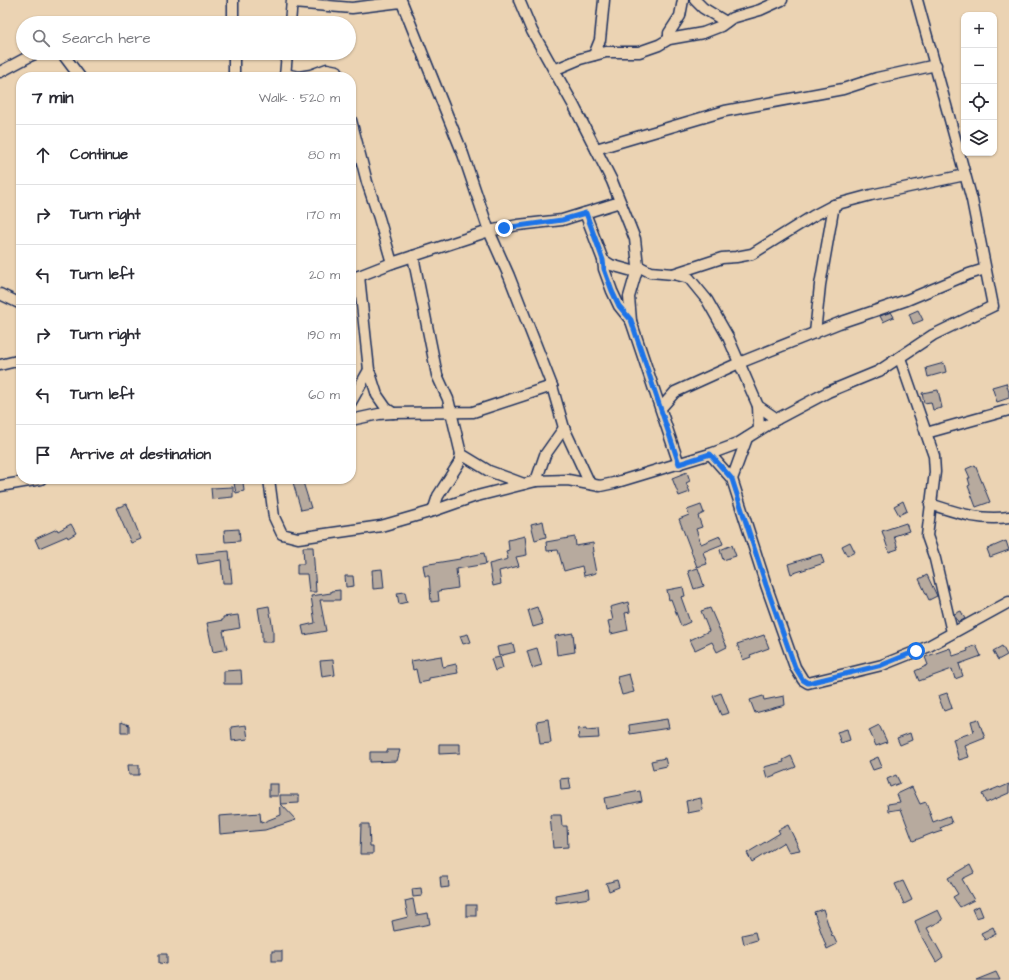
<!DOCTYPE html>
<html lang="en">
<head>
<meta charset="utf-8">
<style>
  body { margin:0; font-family:"Architects Daughter",sans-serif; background:#f2f2f3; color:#2b2b33 }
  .controls { position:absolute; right:12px; top:12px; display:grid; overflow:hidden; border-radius:8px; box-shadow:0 1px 3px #0004 }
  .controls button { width:36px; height:36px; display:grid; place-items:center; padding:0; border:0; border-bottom:1px solid #e1e1e2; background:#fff; color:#2b2b33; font:20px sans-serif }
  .stop { position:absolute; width:12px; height:12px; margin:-9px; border:3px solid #1a73e8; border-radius:50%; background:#fff }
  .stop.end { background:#1a73e8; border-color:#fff; box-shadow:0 1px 4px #0008 }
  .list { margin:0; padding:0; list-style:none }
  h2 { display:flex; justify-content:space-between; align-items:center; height:52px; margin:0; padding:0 16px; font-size:17px }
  h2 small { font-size:13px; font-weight:400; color:#7c7c81 }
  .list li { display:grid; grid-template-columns:26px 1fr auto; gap:12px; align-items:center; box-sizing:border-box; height:60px; padding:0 16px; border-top:1px solid #e1e1e2 }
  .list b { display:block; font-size:15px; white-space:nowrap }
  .list em { font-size:13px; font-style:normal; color:#7c7c81 }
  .icon { flex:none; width:22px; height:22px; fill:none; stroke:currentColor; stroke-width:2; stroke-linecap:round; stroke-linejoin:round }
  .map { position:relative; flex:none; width:1009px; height:980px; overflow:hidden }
  .search { position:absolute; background:#fff; box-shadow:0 1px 3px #0004; left:16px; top:16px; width:340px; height:44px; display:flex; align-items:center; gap:10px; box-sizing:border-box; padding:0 14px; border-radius:22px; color:#7c7c81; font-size:15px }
  .panel { position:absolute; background:#fff; box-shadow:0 1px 3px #0004; left:16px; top:72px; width:340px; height:412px; border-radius:16px }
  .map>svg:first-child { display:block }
</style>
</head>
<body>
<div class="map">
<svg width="1009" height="980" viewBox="0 0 1009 980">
  <rect width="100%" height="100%" fill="#ebd3b3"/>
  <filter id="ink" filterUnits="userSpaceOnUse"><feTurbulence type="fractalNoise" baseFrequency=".025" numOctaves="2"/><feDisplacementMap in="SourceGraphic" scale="8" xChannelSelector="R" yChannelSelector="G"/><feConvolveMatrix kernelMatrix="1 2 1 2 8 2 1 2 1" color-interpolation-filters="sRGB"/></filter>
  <g filter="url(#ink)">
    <g fill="#b7aa9e" stroke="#1b2f5e">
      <path d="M918,310L923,320L913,324L909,314Z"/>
      <path d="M891,312L894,317L883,322L880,316Z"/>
      <path d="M944,363L946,372L928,377L926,368Z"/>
      <path d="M1006,383L1009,392V398L997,402L992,387Z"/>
      <path d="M938,390L942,408L933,410L931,402L924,403L922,393Z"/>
      <path d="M975,465L990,502L976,507L968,486L970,485L968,478H970L966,469Z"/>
      <path d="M687,472L690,481L686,483L690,492L679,496L672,478Z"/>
      <path d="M292,479H302L311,508L301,510Z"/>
      <path d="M243,482L244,491L236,493L234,483Z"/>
      <path d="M233,487V497L212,499L211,488Z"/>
      <path d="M903,501L907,511L899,515L894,506Z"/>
      <path d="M127,504L141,539L131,543L116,508Z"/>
      <path d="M701,505L704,513L698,516L702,527L696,529L701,544L720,536L723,544L703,552L707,564L697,567L679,519L689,515L687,510Z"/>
      <path d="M543,521L546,537L535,540L531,524Z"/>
      <path d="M906,523L909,531L894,536L898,549L889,552L882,531Z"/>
      <path d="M71,524L76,533L68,538L67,536L39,548L35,539L57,529L58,531Z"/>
      <path d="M239,529L240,541L225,542L224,530Z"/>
      <path d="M525,536L527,555L516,557L519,566L499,571L501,584L493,586L489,564L508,559L506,551L509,550L508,540Z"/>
      <path d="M575,537L576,546L593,543L594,552H592L596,573L584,576L582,566L564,571L558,550L547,551L546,542Z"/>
      <path d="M1006,541L1009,550L990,557L987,549Z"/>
      <path d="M850,542L855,552L847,556L842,546Z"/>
      <path d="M732,545L736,556L723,560L720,550Z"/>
      <path d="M303,547H313L316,592H309L307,574H297V564H304Z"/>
      <path d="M229,551L232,583H223L221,560L198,564L196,554Z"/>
      <path d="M484,553L486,564L456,569L458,588L438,591L439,601L431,602L429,576H425L423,565L460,559V558Z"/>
      <path d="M821,554L824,563L791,574L788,564Z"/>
      <path d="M698,568L704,586L694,589L688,571Z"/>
      <path d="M382,569L384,588L373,589L372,570Z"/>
      <path d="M927,575L937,596L929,600L919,579Z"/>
      <path d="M345,576H353L354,586L346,587Z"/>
      <path d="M683,587L685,596L681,597L690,622L681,626L671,599L669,600L667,590Z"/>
      <path d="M340,590V600H320L326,631L304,635L302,626L315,623L311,596L331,593V591Z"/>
      <path d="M405,592L407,602L399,604L397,593Z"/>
      <path d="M628,602L630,612L625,613L628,630L611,634L608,621L613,620L610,607Z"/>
      <path d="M269,606L273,630V642H262V633L258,608Z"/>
      <path d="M537,607L543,624L533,627L528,610Z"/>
      <path d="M710,608L727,647L717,652L712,642L695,650L690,640L709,631L701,611Z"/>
      <path d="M961,611L965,619L958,622L954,614Z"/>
      <path d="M238,615L240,628L223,631L227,649L213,652L207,623L223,620V617Z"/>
      <path d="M573,633L575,652L557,655L555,636Z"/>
      <path d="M468,634L471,642L463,644L460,636Z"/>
      <path d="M764,635L769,648L750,655L751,657L743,660L737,644Z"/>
      <path d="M513,644L515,652L499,656L497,647Z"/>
      <path d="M976,645L981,656L959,664L963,676L955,679L952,669L919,681L915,671L928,665L925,657L950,648L953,656L968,651L967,649Z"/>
      <path d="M1002,646L1007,655L998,660L993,651Z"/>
      <path d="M537,648L542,665L532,668L527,651Z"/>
      <path d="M441,656L443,667L456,664L458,673L429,678V681L419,683L416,669L413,670L411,661Z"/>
      <path d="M500,657L503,668L495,671L491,659Z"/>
      <path d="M333,660L335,675L322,677L320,661Z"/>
      <path d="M241,670L242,684H224V671Z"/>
      <path d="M629,674L634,692L622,695L617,677Z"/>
      <path d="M721,693L729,713L721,715L713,696Z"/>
      <path d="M947,693L952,708L944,711L938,696Z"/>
      <path d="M763,696L764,700L784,696L785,705L755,713L750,700Z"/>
      <path d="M548,719L551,743L540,744L537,721Z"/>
      <path d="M667,719L669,728L630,734L629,725Z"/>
      <path d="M978,719L985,738L965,746L969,757L959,760L953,739L974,732L971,721Z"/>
      <path d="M121,722L129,725V733H121Z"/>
      <path d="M246,725L248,739L232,741L231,727Z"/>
      <path d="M879,725L887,742L876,746L869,730Z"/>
      <path d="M586,728V730L598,729L599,738L579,739L578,729Z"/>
      <path d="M847,729L850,740L841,743L837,732Z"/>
      <path d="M910,733L912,740L900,745L897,738Z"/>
      <path d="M439,744H460V753L439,754Z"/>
      <path d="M387,750H400L397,761L370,762V752H387Z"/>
      <path d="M791,756L796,767L778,774L767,778L764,767L784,762L783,760Z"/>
      <path d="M878,757L882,767L873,770L869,761Z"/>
      <path d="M665,758L667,766L653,769L651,761Z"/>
      <path d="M128,765H139V775H129Z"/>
      <path d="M896,775L900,783L890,787L887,779Z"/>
      <path d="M569,778L571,789L561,790L560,779Z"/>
      <rect x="269" y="784" width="9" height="12"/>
      <path d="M1009,784V793L986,803L982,794L999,787L1000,788Z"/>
      <path d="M912,787L920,804L926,802L933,822L949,816L952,823L940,828L942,831L933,834V833L913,841L901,809L889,811L888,804L900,802L897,794Z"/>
      <path d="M640,791L642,801L606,809L604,798Z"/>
      <path d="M280,795H299V803L281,804L296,820L265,830L220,834L219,816L260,813L261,823L281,815Z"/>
      <path d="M701,798L703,810L688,813L686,801Z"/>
      <path d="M550,815H561L562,826H567L568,847L553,848Z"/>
      <path d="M361,824H369L370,846H373V854H360Z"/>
      <path d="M788,825L800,850L789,852L784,842L752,862L747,853L780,833L778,830Z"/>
      <path d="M970,865L974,873L962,879L974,900L960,907L953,897L958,894L948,878Z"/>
      <path d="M440,877H448L449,887L441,888Z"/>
      <path d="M617,880L619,887L609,891L606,883Z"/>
      <path d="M903,881L912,900L904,904L895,884Z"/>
      <path d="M421,888L422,896L413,897L412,889Z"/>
      <path d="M589,889L590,898L556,903L555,895Z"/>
      <path d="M413,899L416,915L428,913L430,924L394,931L392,921L408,917L405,901Z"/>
      <rect x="466" y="905" width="10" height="11"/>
      <path d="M979,906L983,916L976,918L972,909Z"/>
      <path d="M823,909L832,936L833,935L837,944L827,949L814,912Z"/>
      <path d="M938,910L943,920L927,928L943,957L936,962L919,932L915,921Z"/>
      <path d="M993,927L996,934L985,940L981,933Z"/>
      <path d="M755,932L757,940L744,944L742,935Z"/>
      <rect x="272" y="951" width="10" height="10"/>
      <path d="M159,954H167V964L159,963Z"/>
      <path d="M996,972L1000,980H976Z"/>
    </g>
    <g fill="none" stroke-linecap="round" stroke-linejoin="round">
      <defs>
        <g id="minor">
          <path d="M233,0V23"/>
          <path d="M401,0L463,154L489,231L509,276L552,386L564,428L590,484"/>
          <path d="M519,0L532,31L574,106L612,181L635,239L638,266L629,297L631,321L679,464"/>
          <path d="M695,0L703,8L726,22"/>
          <path d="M293,3L352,8L401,2"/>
          <path d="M290,23L292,0"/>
          <path d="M669,39V33L680,16L683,0"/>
          <path d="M62,53L80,77"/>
          <path d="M234,53V77"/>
          <path d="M594,55L600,40L604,0"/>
          <path d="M554,70L580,59L606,52H639L659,45L669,39L703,33L721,26L732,18L760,10L782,0"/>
          <path d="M0,72L30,56L37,53"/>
          <path d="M285,74L299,77L311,75L327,69L337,71L338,77"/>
          <path d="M285,77L287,53"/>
          <path d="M351,120L367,182L379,218L392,263"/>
          <path d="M596,149L725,111L843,89L877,78L936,65"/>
          <path d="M585,213L603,260L604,269L612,291L619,306L631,321"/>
          <path d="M413,256L437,375L448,399L461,454L459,463L438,496L433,511"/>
          <path d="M603,260L611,265L636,272"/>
          <path d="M638,266L650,272L673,274L689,278L707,300L728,337L758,406L759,430"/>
          <path d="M673,274L722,258L736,257L752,254L813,216L834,205L871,195L965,175"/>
          <path d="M359,276L369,370L377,395L386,408L393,413"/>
          <path d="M351,278L359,276L392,263L489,231L518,225L562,220L620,202"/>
          <path d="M0,294L21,304"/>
          <path d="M815,333L820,285L834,205"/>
          <path d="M900,358L934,456L935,472L927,536L935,559L952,632"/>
          <path d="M0,365L21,360"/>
          <path d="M351,402L369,370"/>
          <path d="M758,406L777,419"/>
          <path d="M661,408L675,392L739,363L839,323L907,300L969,274L985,269"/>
          <path d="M351,420L379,414L393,413L473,412L552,386"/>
          <path d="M926,433L1009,410"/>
          <path d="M461,454L489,471L524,484"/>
          <path d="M710,454L732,479L766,585L795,667L803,680L808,683L882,665L927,647L1009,602"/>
          <path d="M269,479L274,517L282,534L298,538L381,526L433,511L473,497L536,481L568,480L600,486L614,483L710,454L737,444L777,419L828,392L879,371L933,335L993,306L972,200L917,0"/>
          <path d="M732,479L747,438"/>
          <path d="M536,481L545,455L564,428"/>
          <path d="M0,486L41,479"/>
          <path d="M930,504C958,513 979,521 1009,517"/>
        </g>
      </defs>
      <use href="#minor" stroke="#1b2f5e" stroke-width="13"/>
      <use href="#minor" stroke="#ebd3b3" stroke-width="10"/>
    </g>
  </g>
  <g fill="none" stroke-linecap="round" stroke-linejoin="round" filter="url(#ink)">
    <path stroke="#1a73e8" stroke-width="5" d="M504,228L562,220L586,213L603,260L604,269L612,291L619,306L631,320L679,464L710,454L732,479L766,585L795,667L803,680L808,683L882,665L916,651"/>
  </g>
</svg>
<div class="controls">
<button>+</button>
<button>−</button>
<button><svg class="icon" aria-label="locate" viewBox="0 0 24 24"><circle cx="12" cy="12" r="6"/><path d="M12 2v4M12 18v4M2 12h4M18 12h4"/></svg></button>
<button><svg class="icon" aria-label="layers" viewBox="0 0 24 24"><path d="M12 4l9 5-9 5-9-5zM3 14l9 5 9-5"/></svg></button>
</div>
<div class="stop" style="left:916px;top:651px"></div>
<div class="stop end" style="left:504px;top:228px"></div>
<div class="search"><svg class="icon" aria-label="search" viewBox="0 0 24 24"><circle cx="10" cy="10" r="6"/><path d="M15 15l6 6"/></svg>Search here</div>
<section class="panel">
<h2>7 min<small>Walk · 520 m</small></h2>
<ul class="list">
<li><svg class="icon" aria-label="ahead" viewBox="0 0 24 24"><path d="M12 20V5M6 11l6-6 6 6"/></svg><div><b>Continue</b></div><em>80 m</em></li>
<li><svg class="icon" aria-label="right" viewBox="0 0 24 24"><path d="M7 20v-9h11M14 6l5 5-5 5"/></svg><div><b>Turn right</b></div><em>170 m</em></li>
<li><svg class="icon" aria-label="left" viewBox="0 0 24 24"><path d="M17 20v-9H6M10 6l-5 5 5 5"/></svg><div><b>Turn left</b></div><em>20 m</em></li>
<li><svg class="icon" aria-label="right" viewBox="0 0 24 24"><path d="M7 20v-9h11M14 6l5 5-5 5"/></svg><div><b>Turn right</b></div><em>190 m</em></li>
<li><svg class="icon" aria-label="left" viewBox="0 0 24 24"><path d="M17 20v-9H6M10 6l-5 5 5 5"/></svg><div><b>Turn left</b></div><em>60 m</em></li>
<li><svg class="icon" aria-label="arrive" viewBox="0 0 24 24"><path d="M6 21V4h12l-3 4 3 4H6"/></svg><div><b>Arrive at destination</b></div></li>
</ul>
</section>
</div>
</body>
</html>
